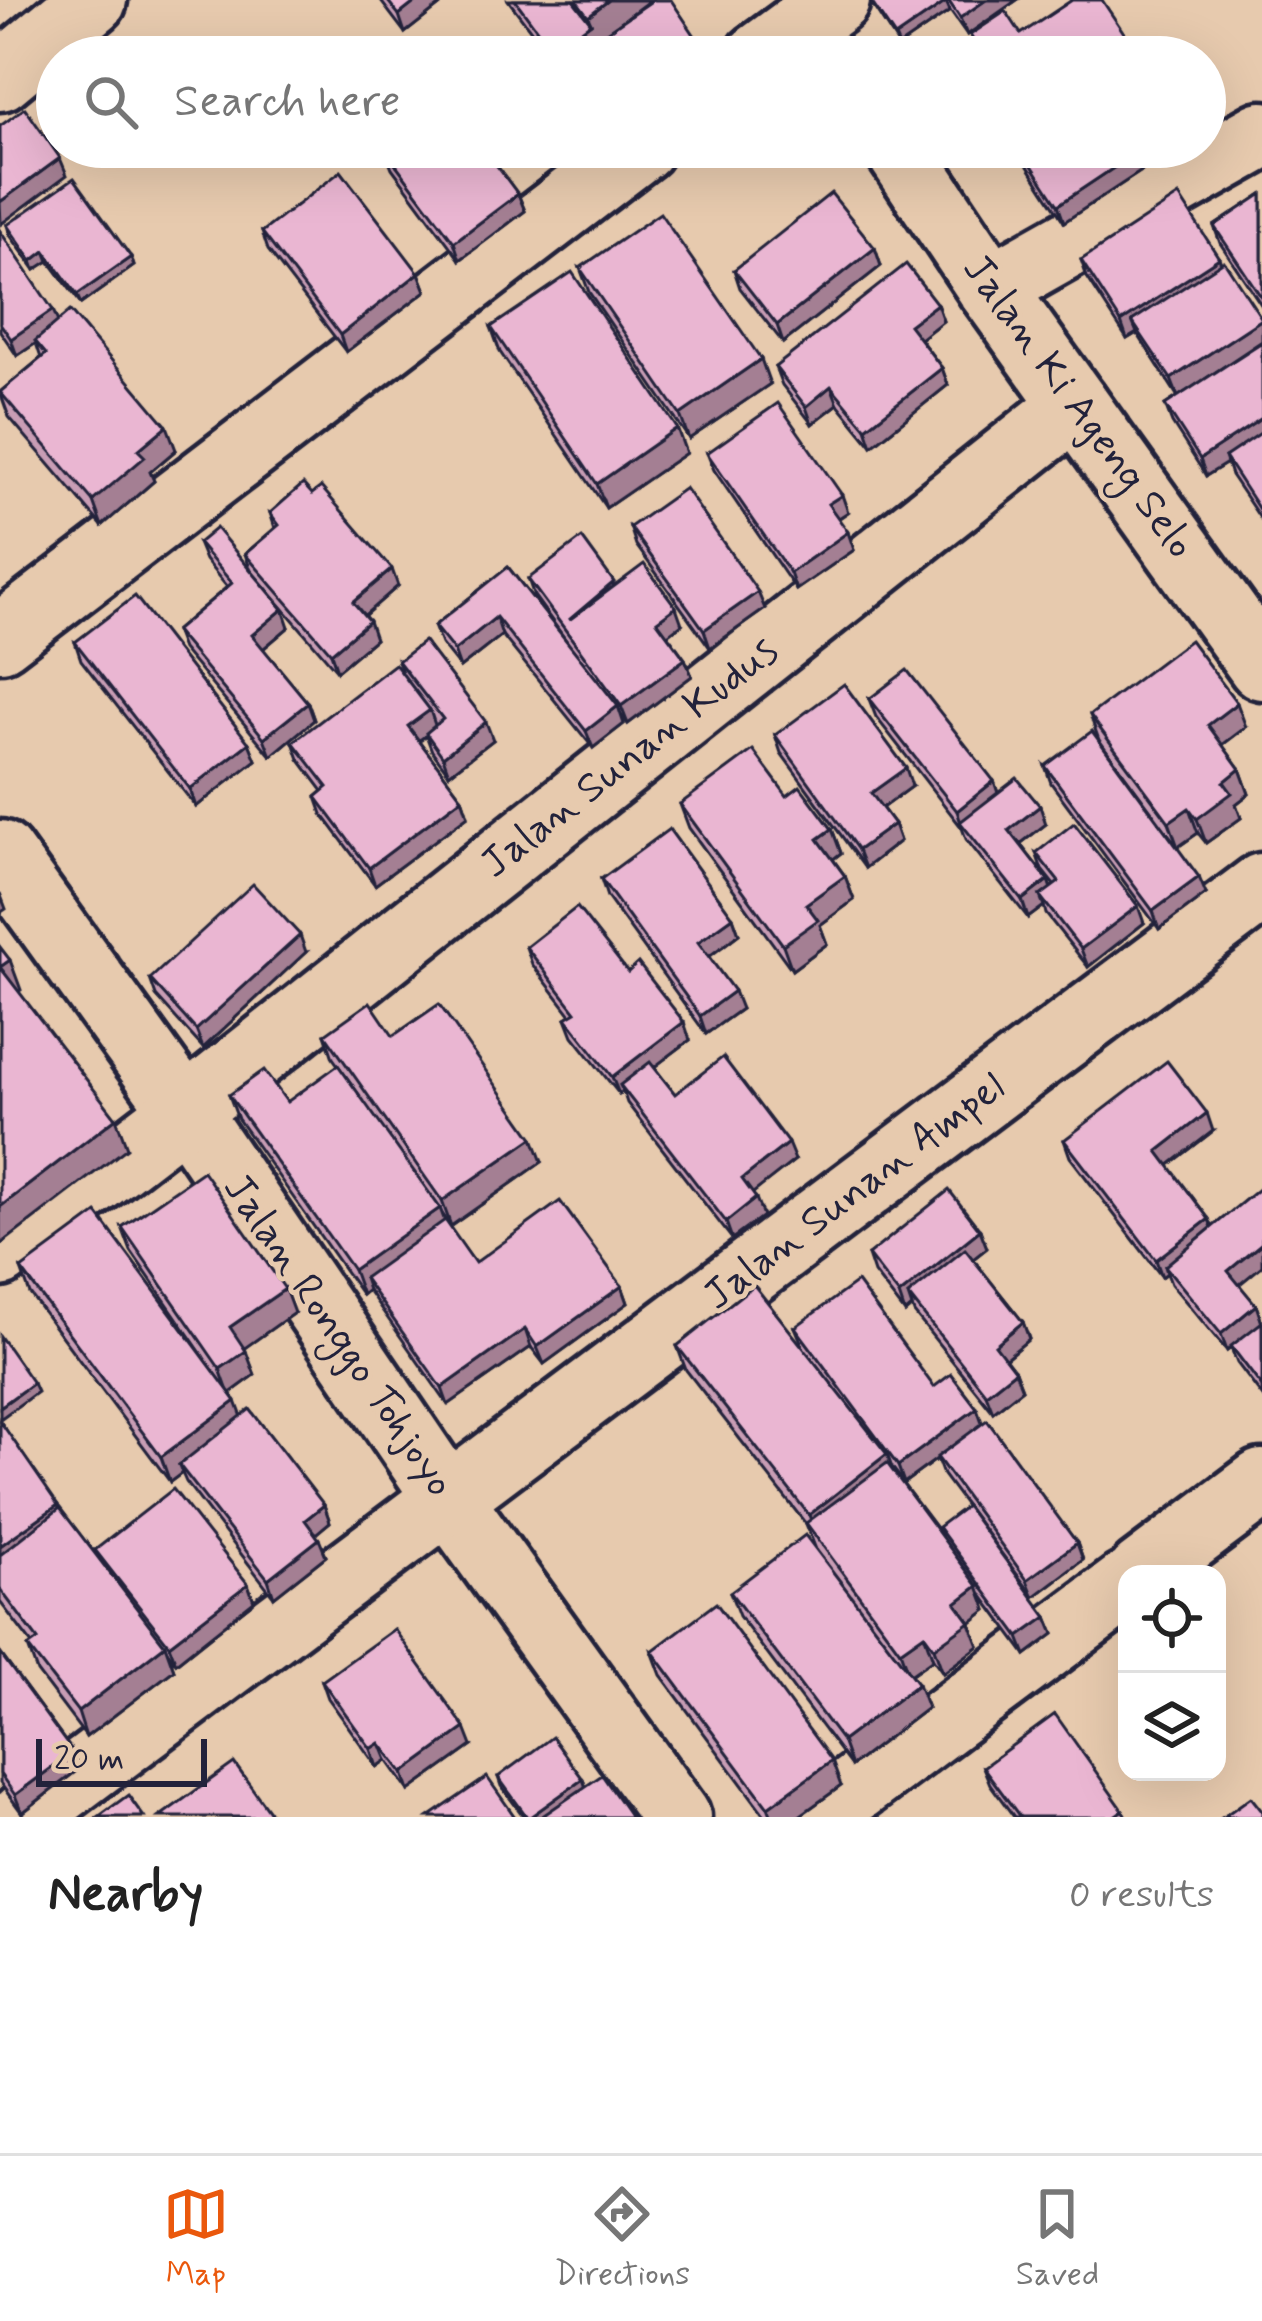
<!DOCTYPE html>
<html lang="en">
<head>
<meta charset="utf-8">
<style>
  body { margin:0; font-family:Mynerve,sans-serif; background:#f6f6f6; color:#222 }
  .controls { position:absolute; right:36px; bottom:36px; display:grid; overflow:hidden; border-radius:24px; box-shadow:0 12px 48px #0002 }
  .controls button { width:108px; height:108px; display:grid; place-items:center; padding:0; border:0; border-bottom:3px solid #e0e0e0; background:#fff; color:#222; font:60px sans-serif }
  .scale { position:absolute; left:36px; bottom:30px; width:171px; box-sizing:border-box; padding-left:12px; border:6px solid #22223b; border-top:0; font-size:33px; line-height:42px; white-space:nowrap; color:#22223b; -webkit-text-stroke:9px #e7caae; paint-order:stroke }
  .list { margin:0; padding:0; list-style:none }
  h2 { display:flex; justify-content:space-between; align-items:center; height:156px; margin:0; padding:0 48px; font-size:51px }
  h2 small { font-size:39px; font-weight:400; color:#767676 }
  .icon { flex:none; width:66px; height:66px; fill:none; stroke:currentColor; stroke-width:2; stroke-linecap:round; stroke-linejoin:round }
  .map { position:relative; flex:none; width:1262px; height:1817px; overflow:hidden }
  .search { position:absolute; background:#fff; box-shadow:0 12px 48px #0002; left:36px; right:36px; top:36px; height:132px; display:flex; align-items:center; gap:30px; box-sizing:border-box; padding:0 42px; border-radius:66px; color:#767676; font-size:45px }
  .sheet { height:336px; background:#fff }
  nav { display:flex; justify-content:space-around; align-items:center; box-sizing:border-box; height:168px; border-top:3px solid #e0e0e0; background:#fff; font-size:33px; color:#767676 }
  nav a { display:grid; justify-items:center; gap:6px }
  nav .on { color:#ea580c }
  .map>svg:first-child { display:block }
</style>
</head>
<body>
<div class="map">
<svg width="1262" height="1817" viewBox="0 0 1262 1817">
  <rect width="100%" height="100%" fill="#e7caae"/>
  <filter id="ink" filterUnits="userSpaceOnUse"><feTurbulence type="fractalNoise" baseFrequency=".00833" numOctaves="2"/><feDisplacementMap in="SourceGraphic" scale="24" xChannelSelector="R" yChannelSelector="G"/><feConvolveMatrix kernelMatrix="1 2 1 2 8 2 1 2 1" color-interpolation-filters="sRGB"/></filter>
  <g filter="url(#ink)">
    <g fill="none" stroke-linecap="round" stroke-linejoin="round">
      <defs>
        <g id="minor">
          <path d="M759,57L836,0"/>
          <path d="M0,77L93,0"/>
          <path d="M897,147L991,288L1262,666"/>
          <path d="M991,288L1262,135"/>
          <path d="M0,638L641,147"/>
          <path d="M0,854L185,1111L447,1497L677,1817"/>
          <path d="M0,1253L185,1111L1075,405"/>
          <path d="M1141,1574L1262,1483"/>
          <path d="M24,1817L1262,887"/>
          <path d="M817,1817L1127,1585"/>
        </g>
      </defs>
      <use href="#minor" stroke="#22223b" stroke-width="75"/>
      <use href="#minor" stroke="#e7caae" stroke-width="66"/>
    </g>
    <g fill="#c99db5" stroke="#22223b" stroke-width="3">
      <path d="M380,0H447L405,33Z"/>
      <path d="M508,0H650L625,19L707,54L708,57H551Z"/>
      <path d="M869,0H1017L967,35L950,11L899,46Z"/>
      <path d="M1018,147H1178L1064,222L1022,157Z"/>
      <path d="M385,150L518,194L525,211L460,260L392,168Z"/>
      <path d="M1262,194V306L1220,243L1214,226Z"/>
      <path d="M7,225L131,257L134,266L81,304L49,261L35,270L10,235Z"/>
      <path d="M0,231L57,321L176,450L150,472L154,481L102,526L9,417L0,392L41,358L36,343L17,356L0,331Z"/>
      <path d="M262,232L419,273L426,291L346,352L268,250Z"/>
      <path d="M875,248L881,266L783,343L740,288L734,270Z"/>
      <path d="M1219,258L1221,263L1178,397L1137,333L1127,339L1087,277L1081,260Z"/>
      <path d="M580,268L770,384L689,439L589,292Z"/>
      <path d="M937,304L943,321L920,339L942,368L948,385L872,446L838,404L812,424L782,385L775,367Z"/>
      <path d="M491,327L686,453L606,508L500,352Z"/>
      <path d="M1262,342V521L1231,475L1227,463L1206,476L1172,423L1165,405Z"/>
      <path d="M707,453L848,512L838,519L854,550L796,590L714,470Z"/>
      <path d="M270,513L398,586L364,616L375,639L337,671L253,573L289,627L263,649L308,703L314,720L271,756L182,649L175,631L227,587L205,560L198,543L251,571L245,554L275,528Z"/>
      <path d="M630,527L765,609L710,648L636,545Z"/>
      <path d="M508,567L568,643L534,596L528,579L615,585L682,624L668,635L685,659L692,676L628,724L621,715L624,724L593,748L502,635L460,668L441,644L434,626Z"/>
      <path d="M75,642L249,743L256,760L196,807L81,660Z"/>
      <path d="M398,661L493,740L449,774L432,751L426,735L419,741L462,798L468,816L375,885L322,814L316,797L323,791L299,759L293,742L403,675Z"/>
      <path d="M869,699L994,781L998,793L1046,824L1020,844L1048,880L1050,888L1054,885L1042,870L1036,853L1144,923L1088,967L1046,914L1044,906L1028,918L966,839L962,828L876,717Z"/>
      <path d="M1090,715L1246,727L1222,745L1240,769L1249,794L1236,804L1241,818L1206,843L1198,833L1178,847L1099,740Z"/>
      <path d="M775,735L912,786L882,808L894,824L900,841L865,868L781,753Z"/>
      <path d="M1045,766L1206,894L1159,929L1051,783Z"/>
      <path d="M787,796L832,829L841,853L833,859L845,876L854,900L820,925L827,944L792,970L689,828L680,804Z"/>
      <path d="M601,879L733,917L739,934L709,957L741,1009L706,1034L607,897Z"/>
      <path d="M526,947L628,972L690,1040L654,1067L675,1094L795,1160L752,1193L763,1216L732,1239L627,1103L623,1091L619,1094L573,1036L566,1018L571,1015L532,964Z"/>
      <path d="M306,952L203,1048L156,996L150,979Z"/>
      <path d="M325,1034L393,1036L542,1162L451,1226L441,1212L444,1221L475,1263L622,1286L628,1303L544,1364L531,1347L448,1405L368,1290L362,1295L238,1119L229,1095L287,1102L363,1100L333,1058Z"/>
      <path d="M1213,1131L1168,1166L1209,1219L1239,1285L1256,1305L1262,1322V1396L1237,1363L1231,1348L1227,1351L1171,1284L1167,1273L1162,1277L1070,1157L1064,1140Z"/>
      <path d="M122,1227L294,1313L244,1348L255,1375L230,1393L241,1416L324,1505L330,1522L315,1534L326,1556L274,1597L186,1482L182,1473L170,1482L30,1294L21,1269L201,1353L131,1251Z"/>
      <path d="M980,1230L987,1248L973,1259L1023,1322L1029,1339L1005,1359L1015,1371L1022,1389L993,1412L914,1313L912,1307L905,1313L874,1273L868,1255Z"/>
      <path d="M795,1327L934,1387L983,1423L1077,1543L1083,1560L1034,1597L943,1475L937,1459L904,1483L891,1466L893,1471L942,1536L938,1527L1047,1617L1054,1634L1026,1655L982,1595L987,1610L970,1623L979,1646L943,1673L933,1659L911,1674L927,1708L851,1766L739,1616L730,1592L815,1547L806,1524L686,1370L677,1346L802,1344Z"/>
      <path d="M0,1421L60,1509L98,1558L95,1550L248,1584L254,1601L176,1663L167,1651L174,1670L86,1737L37,1672L28,1647L32,1644L0,1602Z"/>
      <path d="M652,1651L841,1786L798,1817H766L661,1675Z"/>
      <path d="M0,1653L73,1752L79,1769L22,1813L0,1783Z"/>
      <path d="M322,1681L472,1746L409,1791L387,1760L377,1767L328,1698Z"/>
      <path d="M983,1767L1123,1810L1126,1817H1014L990,1784Z"/>
      <path d="M498,1777L583,1779L585,1786L631,1817H524L501,1786Z"/>
    </g>
    <g fill="#a47f93" stroke="#22223b" stroke-width="3">
      <path d="M418,0H447L405,33L399,15Z"/>
      <path d="M609,0H650L574,57H555L553,51L591,23L588,16Z"/>
      <path d="M986,0H1017L967,35L960,18Z"/>
      <path d="M946,2L950,11L899,46L895,37Z"/>
      <path d="M1134,48L1137,57H1120Z"/>
      <path d="M1145,147H1178L1064,222L1058,205Z"/>
      <path d="M60,158L67,175L1,224L0,202Z"/>
      <path d="M518,194L525,211L460,260L454,242Z"/>
      <path d="M875,248L881,266L783,343L777,325Z"/>
      <path d="M45,251L49,261L35,270L32,261Z"/>
      <path d="M131,257L134,266L81,304L77,295Z"/>
      <path d="M1219,258L1225,275L1132,321L1137,333L1127,339L1121,322Z"/>
      <path d="M419,273L426,291L346,352L340,335Z"/>
      <path d="M937,304L943,321L915,343L909,325Z"/>
      <path d="M53,310L60,327L17,356L11,339Z"/>
      <path d="M1262,319V341L1178,397L1171,379Z"/>
      <path d="M761,359L770,384L689,439L680,415Z"/>
      <path d="M942,368L948,385L872,446L866,428Z"/>
      <path d="M831,386L838,404L812,424L806,407Z"/>
      <path d="M1262,418V439L1225,457L1227,463L1206,476L1200,459Z"/>
      <path d="M167,426L176,450L150,472L154,481L102,526L93,501L138,450Z"/>
      <path d="M677,428L686,453L606,508L597,484Z"/>
      <path d="M842,495L848,512L834,521L828,504Z"/>
      <path d="M848,532L854,550L796,590L790,573Z"/>
      <path d="M392,569L398,586L359,620L353,602Z"/>
      <path d="M758,592L765,609L710,648L704,630Z"/>
      <path d="M676,607L682,624L664,638L657,621Z"/>
      <path d="M283,609L289,627L258,653L252,635Z"/>
      <path d="M496,617L502,635L460,668L454,651Z"/>
      <path d="M369,621L375,639L337,671L331,653Z"/>
      <path d="M685,659L692,676L628,724L621,706Z"/>
      <path d="M308,703L314,720L271,756L264,738Z"/>
      <path d="M1237,703L1246,727L1217,749L1208,725Z"/>
      <path d="M618,706L624,724L593,748L586,731Z"/>
      <path d="M430,710L436,728L414,744L408,726Z"/>
      <path d="M486,722L493,740L449,774L443,757Z"/>
      <path d="M249,743L256,760L196,807L190,789Z"/>
      <path d="M906,768L912,786L878,811L871,793Z"/>
      <path d="M1240,769L1249,794L1236,804L1241,818L1206,843L1197,819L1224,782Z"/>
      <path d="M994,781L1000,799L961,823L957,811Z"/>
      <path d="M462,798L468,816L375,885L369,868Z"/>
      <path d="M1040,806L1046,824L1015,848L1009,830Z"/>
      <path d="M1189,808L1198,833L1178,847L1169,822Z"/>
      <path d="M894,824L900,841L865,868L858,850Z"/>
      <path d="M832,829L841,853L827,864L818,839Z"/>
      <path d="M845,876L854,900L820,925L827,944L792,970L783,945L806,904Z"/>
      <path d="M1199,877L1206,894L1159,929L1153,911Z"/>
      <path d="M1048,880L1054,898L1040,896L1044,906L1028,918L1022,900Z"/>
      <path d="M0,893L6,909L0,913Z"/>
      <path d="M1138,906L1144,923L1088,967L1081,949Z"/>
      <path d="M733,917L739,934L704,960L698,942Z"/>
      <path d="M300,935L306,952L203,1048L196,1030Z"/>
      <path d="M10,960L21,990L11,997L0,967Z"/>
      <path d="M734,991L741,1009L706,1034L700,1016Z"/>
      <path d="M684,1022L690,1040L624,1090L620,1085L623,1091L619,1094L612,1077Z"/>
      <path d="M1207,1113L1213,1131L1164,1169L1158,1151Z"/>
      <path d="M116,1118L127,1148L0,1245V1207Z"/>
      <path d="M533,1138L542,1162L451,1226L442,1201Z"/>
      <path d="M788,1143L795,1160L748,1197L742,1179Z"/>
      <path d="M756,1198L763,1216L732,1239L726,1222Z"/>
      <path d="M440,1208L449,1233L364,1278L368,1290L362,1295L353,1270Z"/>
      <path d="M1209,1219L1215,1236L1165,1266L1167,1273L1162,1277L1156,1260Z"/>
      <path d="M980,1230L987,1248L915,1305L908,1295L912,1307L905,1313L899,1295Z"/>
      <path d="M1262,1243V1266L1234,1289L1228,1271Z"/>
      <path d="M622,1286L628,1303L544,1364L537,1347Z"/>
      <path d="M285,1289L294,1313L239,1352L230,1327Z"/>
      <path d="M1256,1305L1262,1323L1227,1351L1221,1334Z"/>
      <path d="M1023,1322L1029,1339L1001,1362L995,1345Z"/>
      <path d="M525,1329L531,1347L448,1405L442,1388Z"/>
      <path d="M246,1351L255,1375L229,1394L220,1369Z"/>
      <path d="M1015,1371L1022,1389L993,1412L986,1394Z"/>
      <path d="M33,1383L37,1392L0,1419V1407Z"/>
      <path d="M236,1401L245,1425L179,1465L182,1473L170,1482L161,1457Z"/>
      <path d="M977,1408L983,1425L904,1483L898,1466Z"/>
      <path d="M887,1454L896,1479L818,1539L809,1515Z"/>
      <path d="M58,1505L64,1522L0,1568V1546Z"/>
      <path d="M324,1505L330,1522L311,1538L305,1520Z"/>
      <path d="M319,1539L326,1556L274,1597L268,1579Z"/>
      <path d="M1077,1543L1083,1560L1034,1597L1027,1580Z"/>
      <path d="M248,1584L254,1601L176,1663L169,1645Z"/>
      <path d="M978,1586L987,1610L970,1623L979,1646L943,1673L934,1648L956,1603Z"/>
      <path d="M1047,1617L1054,1634L1026,1655L1019,1637Z"/>
      <path d="M924,1634L933,1659L909,1676L900,1651Z"/>
      <path d="M165,1645L174,1670L86,1737L78,1712Z"/>
      <path d="M918,1684L927,1708L851,1766L842,1741Z"/>
      <path d="M465,1728L472,1746L409,1791L403,1773Z"/>
      <path d="M380,1743L387,1760L377,1767L371,1749Z"/>
      <path d="M73,1752L79,1769L22,1813L15,1795Z"/>
      <path d="M832,1761L841,1786L798,1817H772L768,1807Z"/>
      <path d="M583,1779L586,1788L546,1817H530Z"/>
    </g>
    <g fill="#eab6d2" stroke="#22223b" stroke-width="3">
      <path d="M387,0H418L399,15Z"/>
      <path d="M515,0H573L591,23L553,51Z"/>
      <path d="M576,0H609L588,16Z"/>
      <path d="M653,0H671L707,54L703,57H576L574,54Z"/>
      <path d="M870,0H945L946,2L895,37Z"/>
      <path d="M948,0H986L960,18Z"/>
      <path d="M1072,0H1102L1134,48L1120,57H984L970,35L1006,11L1021,34Z"/>
      <path d="M25,108L60,158L0,202V126Z"/>
      <path d="M389,147H483L518,194L454,242L385,150Z"/>
      <path d="M1020,147H1145L1058,205Z"/>
      <path d="M341,171L419,273L340,335L262,232Z"/>
      <path d="M74,178L131,257L77,295L45,251L32,261L7,225Z"/>
      <path d="M831,193L875,248L777,325L734,270Z"/>
      <path d="M1262,194V298L1214,226Z"/>
      <path d="M1179,196L1219,258L1121,322L1081,260Z"/>
      <path d="M660,213L761,359L680,415L580,268Z"/>
      <path d="M0,231L53,310L11,339L0,323Z"/>
      <path d="M1224,261L1262,319L1171,379L1132,321Z"/>
      <path d="M906,264L937,304L909,325L942,368L866,428L831,386L806,407L775,367Z"/>
      <path d="M572,272L677,428L597,484L491,327Z"/>
      <path d="M70,311L167,426L138,450L145,457L93,501L0,392L46,354L35,341Z"/>
      <path d="M1262,342V418L1200,459L1165,405Z"/>
      <path d="M778,403L842,495L828,504L848,532L790,573L707,453Z"/>
      <path d="M1262,432V514L1225,457Z"/>
      <path d="M303,484L312,494L321,487L392,569L353,602L369,621L331,653L245,554L279,525L270,513Z"/>
      <path d="M685,488L758,592L704,630L630,527Z"/>
      <path d="M216,528L283,609L252,635L308,703L264,738L175,631L232,583L198,543Z"/>
      <path d="M582,538L614,582L569,620L644,564L676,607L657,621L685,659L621,706L528,579Z"/>
      <path d="M508,567L618,706L586,731L496,617L454,651L434,626Z"/>
      <path d="M135,596L249,743L190,789L75,642Z"/>
      <path d="M1190,640L1237,703L1208,725L1240,769L1224,782L1232,793L1197,819L1189,808L1169,822L1090,715Z"/>
      <path d="M424,641L486,722L443,757L426,733L443,719L398,661Z"/>
      <path d="M395,664L430,710L408,726L462,798L369,868L316,797L328,787L293,742Z"/>
      <path d="M907,670L994,781L957,811L869,699Z"/>
      <path d="M844,684L906,768L871,793L894,824L858,850L775,735Z"/>
      <path d="M1092,731L1199,877L1153,911L1045,766Z"/>
      <path d="M753,750L787,796L800,786L832,829L818,839L845,876L806,904L818,920L783,945L680,804Z"/>
      <path d="M1017,778L1040,806L1009,830L1048,880L1022,900L960,822Z"/>
      <path d="M1074,823L1138,906L1081,949L1040,896L1059,882L1036,853Z"/>
      <path d="M669,829L733,917L698,942L734,991L700,1016L601,879Z"/>
      <path d="M253,884L300,935L196,1030L150,979Z"/>
      <path d="M577,907L628,972L638,963L684,1022L612,1077L566,1018L576,1012L526,947Z"/>
      <path d="M0,947L10,960L0,967L116,1118L0,1207Z"/>
      <path d="M370,1002L393,1036L439,1004L533,1138L442,1201L325,1034Z"/>
      <path d="M723,1057L788,1143L742,1179L756,1198L726,1222L620,1085L650,1062L675,1094Z"/>
      <path d="M1167,1061L1207,1113L1158,1151L1209,1219L1156,1260L1064,1140Z"/>
      <path d="M338,1065L440,1208L353,1270L229,1095L264,1070L287,1102Z"/>
      <path d="M203,1171L285,1289L230,1327L246,1351L220,1369L122,1227Z"/>
      <path d="M1262,1186V1243L1228,1271L1256,1305L1221,1334L1165,1266Z"/>
      <path d="M949,1190L980,1230L899,1295L868,1255Z"/>
      <path d="M560,1201L622,1286L537,1347L525,1329L442,1388L364,1278L445,1220L475,1263Z"/>
      <path d="M97,1213L236,1401L161,1457L21,1269Z"/>
      <path d="M965,1249L1023,1322L995,1345L1015,1371L986,1394L908,1295Z"/>
      <path d="M857,1282L934,1387L951,1374L977,1408L898,1466L795,1327Z"/>
      <path d="M754,1285L887,1454L809,1515L677,1346Z"/>
      <path d="M1262,1322V1387L1231,1346Z"/>
      <path d="M0,1336L33,1383L0,1407Z"/>
      <path d="M250,1409L324,1505L305,1520L319,1539L268,1579L179,1465Z"/>
      <path d="M987,1420L1077,1543L1027,1580L937,1457Z"/>
      <path d="M0,1421L58,1505L0,1546Z"/>
      <path d="M887,1463L978,1586L956,1603L970,1622L934,1648L924,1634L900,1651L806,1523Z"/>
      <path d="M173,1489L248,1584L169,1645L95,1550Z"/>
      <path d="M966,1506L1047,1617L1019,1637L938,1527Z"/>
      <path d="M60,1508L165,1645L78,1712L28,1647L38,1640L0,1589V1555Z"/>
      <path d="M805,1535L918,1684L842,1741L730,1592Z"/>
      <path d="M716,1603L832,1761L768,1807L652,1651Z"/>
      <path d="M394,1629L465,1728L403,1773L380,1743L371,1749L322,1681Z"/>
      <path d="M0,1653L73,1752L15,1795L0,1774Z"/>
      <path d="M1055,1714L1123,1810L1113,1817H1020L983,1767Z"/>
      <path d="M552,1737L583,1779L530,1817H527L498,1777Z"/>
      <path d="M234,1763L273,1817H159Z"/>
      <path d="M602,1775L631,1817H541Z"/>
      <path d="M487,1777L515,1817H429Z"/>
      <path d="M128,1795L144,1817H98Z"/>
      <path d="M1251,1797L1262,1811V1817H1223Z"/>
    </g>
  </g>
  <g text-anchor="middle" dominant-baseline="central" stroke-width="10" stroke-linejoin="round" paint-order="stroke">
    <g font-size="42" fill="#22223b" stroke="#e7caae">
      <text transform="translate(1078 407) rotate(54)">Jalan Ki Ageng Selo</text>
      <text transform="translate(630 758) rotate(-38)">Jalan Sunan Kudus</text>
      <text transform="translate(855 1192) rotate(-37)">Jalan Sunan Ampel</text>
      <text transform="translate(338 1336) rotate(56)">Jalan Ronggo Tohjoyo</text>
    </g>
  </g>
</svg>
<div class="controls">
<button><svg class="icon" aria-label="locate" viewBox="0 0 24 24"><circle cx="12" cy="12" r="6"/><path d="M12 2v4M12 18v4M2 12h4M18 12h4"/></svg></button>
<button><svg class="icon" aria-label="layers" viewBox="0 0 24 24"><path d="M12 4l9 5-9 5-9-5zM3 14l9 5 9-5"/></svg></button>
</div>
<div class="scale">20 m</div>
<div class="search"><svg class="icon" aria-label="search" viewBox="0 0 24 24"><circle cx="10" cy="10" r="6"/><path d="M15 15l6 6"/></svg>Search here</div>
</div>
<section class="sheet">
<h2>Nearby<small>0 results</small></h2>
<ul class="list">
</ul>
</section>
<nav>
<a class="on"><svg class="icon" aria-label="map" viewBox="0 0 24 24"><path d="M3 6l6-2 6 2 6-2v14l-6 2-6-2-6 2zM9 4v14M15 6v14"/></svg>Map</a>
<a><svg class="icon" aria-label="directions" viewBox="0 0 24 24"><path d="M12 3l9 9-9 9-9-9zM9 14v-3h6M13 9l2 2-2 2"/></svg>Directions</a>
<a><svg class="icon" aria-label="saved" viewBox="0 0 24 24"><path d="M7 4h10v16l-5-4-5 4z"/></svg>Saved</a>
</nav>
</body>
</html>
